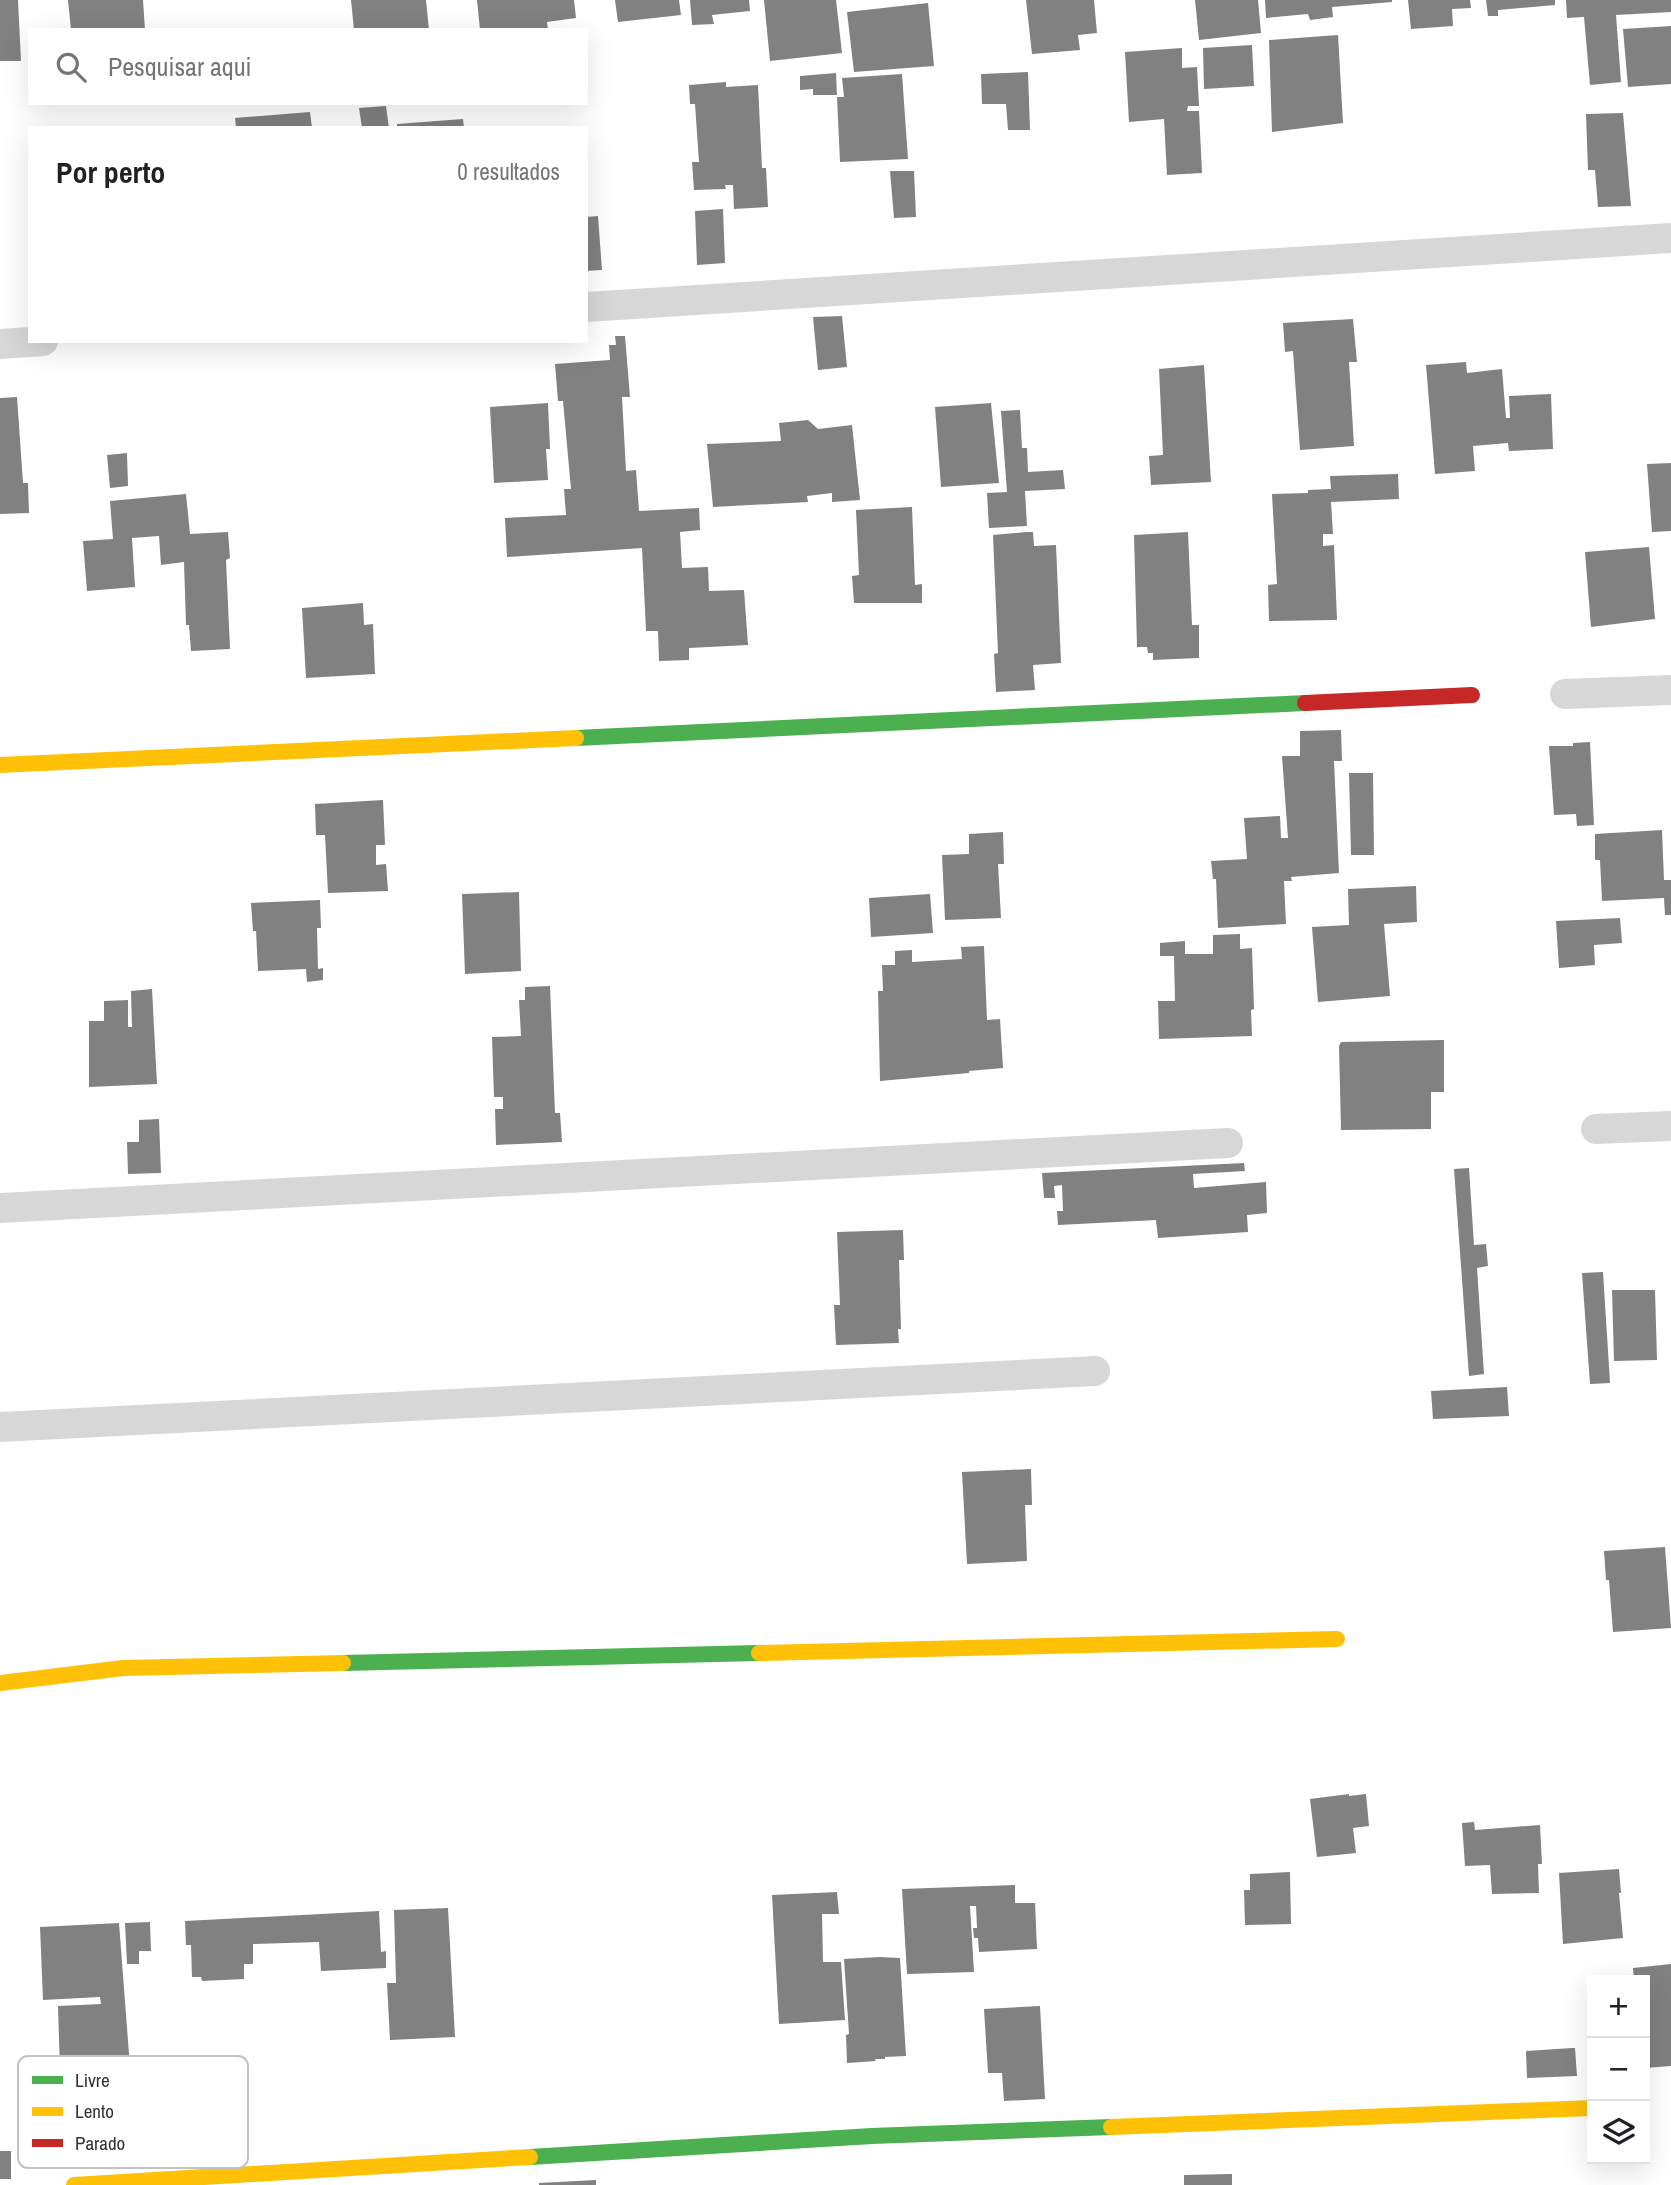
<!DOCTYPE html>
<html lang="pt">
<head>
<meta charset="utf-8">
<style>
  body { margin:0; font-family:"Archivo Narrow",sans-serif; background:#f6f6f6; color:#202124 }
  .controls { position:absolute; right:21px; bottom:21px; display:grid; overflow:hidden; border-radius:0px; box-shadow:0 7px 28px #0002 }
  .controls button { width:63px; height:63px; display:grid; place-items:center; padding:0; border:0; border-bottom:2px solid #e0e0e0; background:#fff; color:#202124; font:35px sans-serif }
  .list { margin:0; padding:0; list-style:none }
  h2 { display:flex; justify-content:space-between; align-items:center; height:91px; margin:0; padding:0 28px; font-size:30px }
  h2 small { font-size:23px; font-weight:400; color:#757577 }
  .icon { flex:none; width:38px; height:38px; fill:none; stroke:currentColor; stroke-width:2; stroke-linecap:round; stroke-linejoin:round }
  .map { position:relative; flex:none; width:1671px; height:2185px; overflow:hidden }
  .search { position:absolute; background:#fff; box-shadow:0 7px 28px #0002; left:28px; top:28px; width:560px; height:77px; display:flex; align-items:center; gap:18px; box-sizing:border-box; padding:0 24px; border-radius:0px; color:#757577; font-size:26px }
  .panel { position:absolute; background:#fff; box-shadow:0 7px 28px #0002; left:28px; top:126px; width:560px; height:217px; border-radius:0px }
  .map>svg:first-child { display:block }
</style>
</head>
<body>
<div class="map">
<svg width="1671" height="2185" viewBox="0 0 1671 2185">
  <rect width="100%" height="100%" fill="#fff"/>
  <g fill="#818181">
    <path d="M0,0H18L21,61H0Z"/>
    <path d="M68,0H143L145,30H71Z"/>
    <path d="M351,0H426L429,30H354Z"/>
    <path d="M477,0H574L576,18L547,22L548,30H480Z"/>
    <path d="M615,0H679L681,15L618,22Z"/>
    <path d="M690,0H749L750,11L712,15L714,24L692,25Z"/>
    <path d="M764,0H836L842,53L770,61Z"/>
    <path d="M1026,0H1094L1097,33L1078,35L1080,50L1032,54Z"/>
    <path d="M1195,0H1258L1261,33L1199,40Z"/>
    <path d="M1265,0H1392V2L1332,7L1333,17L1310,20L1308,14L1266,18Z"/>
    <path d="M1408,0H1470L1471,8L1452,9L1453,26L1411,29Z"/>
    <path d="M1486,0H1555V5L1498,10V16H1488Z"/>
    <path d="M1566,0H1671V12L1616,15L1621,82L1590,85L1584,17L1567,18Z"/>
    <path d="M928,3L934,66L854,72L847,12Z"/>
    <path d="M1671,26V84L1628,87L1623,29Z"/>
    <path d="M1338,35L1343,123L1272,132L1269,40Z"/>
    <path d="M1252,45L1254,86L1204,89L1203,48Z"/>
    <path d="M1182,48V68L1197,67L1199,106H1188L1187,111H1199L1202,173L1167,175L1164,119L1129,122L1125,52Z"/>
    <path d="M1028,72L1030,130H1008L1006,104H982L981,74Z"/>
    <path d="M836,73L837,95H813V89L800,90V76Z"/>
    <path d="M902,74L908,159L840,162L837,97H844L842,78Z"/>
    <path d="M726,82V87L758,85L762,168H766L768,207L734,209L733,185H725L726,189L694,190L692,162H699L695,104H690L689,85Z"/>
    <path d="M386,106L389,128H362L359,108Z"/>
    <path d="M310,112L312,128H236L235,118Z"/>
    <path d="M1623,113L1631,206L1598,207L1595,170H1588L1586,114Z"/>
    <path d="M463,119L464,128H397V124Z"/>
    <path d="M890,171H914L916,217L894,218Z"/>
    <path d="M723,209L725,263L697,265L695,211Z"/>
    <path d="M598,216L602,270L586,271V217Z"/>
    <path d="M842,316L847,367L818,370L813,317Z"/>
    <path d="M1353,319L1357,362H1349L1354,446L1300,450L1293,351L1285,352L1283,323Z"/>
    <path d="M615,336H625L630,397H622L626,471L636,470L639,511L699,508L700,530L680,532L682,568L708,567L709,591L744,590L748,645L689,648V660L659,661L658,631H646L642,548L507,557L505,518L566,515L564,489H571L563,401H558L555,364L610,360L609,345H616Z"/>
    <path d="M1466,362L1467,373L1502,369L1506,418H1510L1509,396L1551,394L1553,449L1509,451L1508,443L1473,446L1475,471L1435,474L1426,365Z"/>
    <path d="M1204,365L1211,482L1151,485L1149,456L1163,455L1159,369Z"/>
    <path d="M17,397L23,483H28L29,513L0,514V398Z"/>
    <path d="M548,403L550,449H546L548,480L494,483L490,407Z"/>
    <path d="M991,403L999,483L941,487L935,407Z"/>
    <path d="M1020,410L1022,448H1027L1028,472L1063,470L1065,489L1025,491L1027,526L989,528L987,493L1007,492L1001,411Z"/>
    <path d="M808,420L818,429L852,425L860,500L832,502V493L807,496L808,502L713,507L707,444L781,441L779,423Z"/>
    <path d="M127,453L128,486L110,488L107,455Z"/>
    <path d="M1671,463V531L1652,532L1647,464Z"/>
    <path d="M1398,474L1399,499L1331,502L1333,534H1323V546L1334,545L1337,620L1269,621L1268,585L1277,584L1272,494L1308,493V490L1331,489L1330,476Z"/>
    <path d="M186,494L190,534L228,532L230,558L226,560L230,649L191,651L189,625H186L184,562L161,565L159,536L132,538L135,587L87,591L83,541L113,539L110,501Z"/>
    <path d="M912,507L915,585L922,584V603H854L852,576L859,575L856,510Z"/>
    <path d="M1027,532H1033L1034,546L1056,545L1061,663L1033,665L1035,690L996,692L994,654L998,653L993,535Z"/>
    <path d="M1188,532L1192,625H1199V658L1153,660V653H1148L1147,647H1137L1134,535Z"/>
    <path d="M1649,547L1655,619L1591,627L1585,552Z"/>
    <path d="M363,603L364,625L373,624L375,674L306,678L302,608Z"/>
    <path d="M1341,730L1342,761H1334L1339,873L1291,877L1292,881H1284L1286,924L1218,928L1216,879H1213L1211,861L1247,859L1244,818L1280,816L1281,838H1288L1282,756H1300V731Z"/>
    <path d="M1590,742L1594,825L1577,826L1576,814L1554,815L1549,746H1573V743Z"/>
    <path d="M1349,773H1373L1374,855H1351Z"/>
    <path d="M383,800L385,845H376V865L386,864L388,891L328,893L325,835H316L315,804Z"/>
    <path d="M1662,830L1664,880H1671V915H1665L1664,898L1602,901L1600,860H1595V834Z"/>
    <path d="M1003,832L1004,864H998L1001,918L945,920L942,855L969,854V834Z"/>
    <path d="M1416,886L1417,922L1384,924L1390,996L1318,1002L1312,927L1349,925L1348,889Z"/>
    <path d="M519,892L521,971L465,974L462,894Z"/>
    <path d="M930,894L933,933L871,937L869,898Z"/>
    <path d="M320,900L321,928H317L318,969L323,968V980L307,982L306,969L258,971L256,931H253L251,903Z"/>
    <path d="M1620,918L1622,943L1594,945L1595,965L1559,968L1556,921Z"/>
    <path d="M1240,934V949L1252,948L1254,1009L1251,1010L1252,1036L1159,1039L1158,1001H1175L1174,956H1160V943L1185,941V954H1213V935Z"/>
    <path d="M984,946L987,1020L1000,1019L1003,1068L969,1071V1073L880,1081L878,991H883L882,965H895V951L912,950V962L962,959L961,947Z"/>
    <path d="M550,986L555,1113H560L562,1142L496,1145L495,1109H503V1097H494L492,1037L521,1036L519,1000H525V987Z"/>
    <path d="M152,989L157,1084L89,1087V1021H104V1001L128,1000V1027H132L131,991Z"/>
    <path d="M1444,1040V1092H1431V1129L1341,1130L1339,1046L1341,1042Z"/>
    <path d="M159,1119L161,1173L128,1174L127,1142H139V1120Z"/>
    <path d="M1244,1163L1245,1171L1193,1174L1194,1188L1266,1182L1267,1213L1247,1215L1248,1232L1158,1238L1156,1220L1058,1225L1057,1211H1063L1062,1185L1054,1186L1055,1198H1044L1042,1173Z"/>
    <path d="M1469,1168L1474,1245L1486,1244L1488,1266L1477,1268L1484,1374L1469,1376L1454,1169Z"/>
    <path d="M903,1230L904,1260H899L901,1329H898L899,1343L836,1345L834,1305H840L837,1232Z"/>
    <path d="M1603,1272L1610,1383L1590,1384L1582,1273Z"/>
    <path d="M1612,1290H1655L1657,1360L1614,1361Z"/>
    <path d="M1507,1387L1509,1416L1433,1419L1431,1391Z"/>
    <path d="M1031,1469L1032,1505H1025L1027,1561L967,1564L962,1472Z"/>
    <path d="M1665,1547L1671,1628L1613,1632L1609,1580H1606L1604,1551Z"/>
    <path d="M1349,1794V1796L1366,1794L1369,1826L1353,1828L1356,1853L1317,1857L1310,1799Z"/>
    <path d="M1474,1822L1475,1830L1540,1825L1542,1864H1538L1539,1893L1492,1894L1490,1865L1465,1866L1462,1823Z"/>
    <path d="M1619,1869L1621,1893H1619L1623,1938L1563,1944L1559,1873Z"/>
    <path d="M1290,1872L1291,1924L1245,1925L1244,1890H1250V1874Z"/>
    <path d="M1015,1885V1903H1035L1037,1949L979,1952L978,1938H974L973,1928H977L976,1906H970L974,1972L907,1974L902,1889Z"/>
    <path d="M837,1892L839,1914H822L823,1962H841L845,2020L779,2024L772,1895Z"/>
    <path d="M448,1908L455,2037L390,2040L387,1983H396L394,1910Z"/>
    <path d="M379,1911L381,1952L386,1951V1968L321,1971L319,1942L253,1944V1964H244V1979L202,1981L201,1977H192L191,1945H186L185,1921Z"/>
    <path d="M150,1922L151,1951H139V1964H127L125,1923Z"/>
    <path d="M119,1923L130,2067L60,2071L58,2006L101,2004L100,1997L43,2000L40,1927Z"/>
    <path d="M880,1957L900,1958L906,2056L885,2057V2059H875L876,2061L847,2063L846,2035L849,2034L844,1959Z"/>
    <path d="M1671,1964V2066L1645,2068V1980H1634L1633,1968Z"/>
    <path d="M1040,2006L1045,2099L1004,2101L1002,2073H988L984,2009Z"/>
    <path d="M1572,2048H1575L1577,2076L1527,2078L1526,2051Z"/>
    <rect x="0" y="2151" width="11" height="28"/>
    <path d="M1232,2174V2185H1184V2175Z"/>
    <path d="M596,2180V2185H539V2183Z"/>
  </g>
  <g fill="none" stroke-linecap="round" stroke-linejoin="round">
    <g stroke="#d7d7d7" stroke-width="30">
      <path d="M586,307L1671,238"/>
      <path d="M0,344L43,341"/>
      <path d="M1565,694L1671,690"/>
      <path d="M1596,1129L1671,1126"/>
      <path d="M0,1208L1228,1143"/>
      <path d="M0,1427L1095,1371"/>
    </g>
    <g stroke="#4caf50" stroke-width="16">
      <path d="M576,738L1305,703"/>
      <path d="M343,1663L759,1653"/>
      <path d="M530,2157L872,2136L1111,2127"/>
    </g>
    <g stroke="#ffc107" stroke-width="16">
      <path d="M0,765L576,738"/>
      <path d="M759,1653L1337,1639"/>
      <path d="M0,1683L123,1668L343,1663"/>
      <path d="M1111,2127L1592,2108"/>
      <path d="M74,2185L530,2157"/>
    </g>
    <path stroke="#c62828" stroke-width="16" d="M1305,703L1472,695"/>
  </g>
  <rect x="18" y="2056" width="230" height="112" rx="10" fill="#fff" stroke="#c2c2c2" stroke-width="2"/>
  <rect x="32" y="2076" width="31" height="8" fill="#4caf50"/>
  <rect x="32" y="2107" width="31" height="9" fill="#ffc107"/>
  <rect x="32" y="2139" width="31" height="8" fill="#c62828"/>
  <g font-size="19" fill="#333">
    <text x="75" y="2087">Livre</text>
    <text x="75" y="2118">Lento</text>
    <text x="75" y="2150">Parado</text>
  </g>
</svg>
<div class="controls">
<button>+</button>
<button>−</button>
<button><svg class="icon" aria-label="layers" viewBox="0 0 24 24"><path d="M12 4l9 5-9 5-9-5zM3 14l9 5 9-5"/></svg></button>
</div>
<div class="search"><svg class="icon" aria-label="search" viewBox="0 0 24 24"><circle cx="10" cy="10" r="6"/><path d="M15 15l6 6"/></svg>Pesquisar aqui</div>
<section class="panel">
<h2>Por perto<small>0 resultados</small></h2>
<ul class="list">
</ul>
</section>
</div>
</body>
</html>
